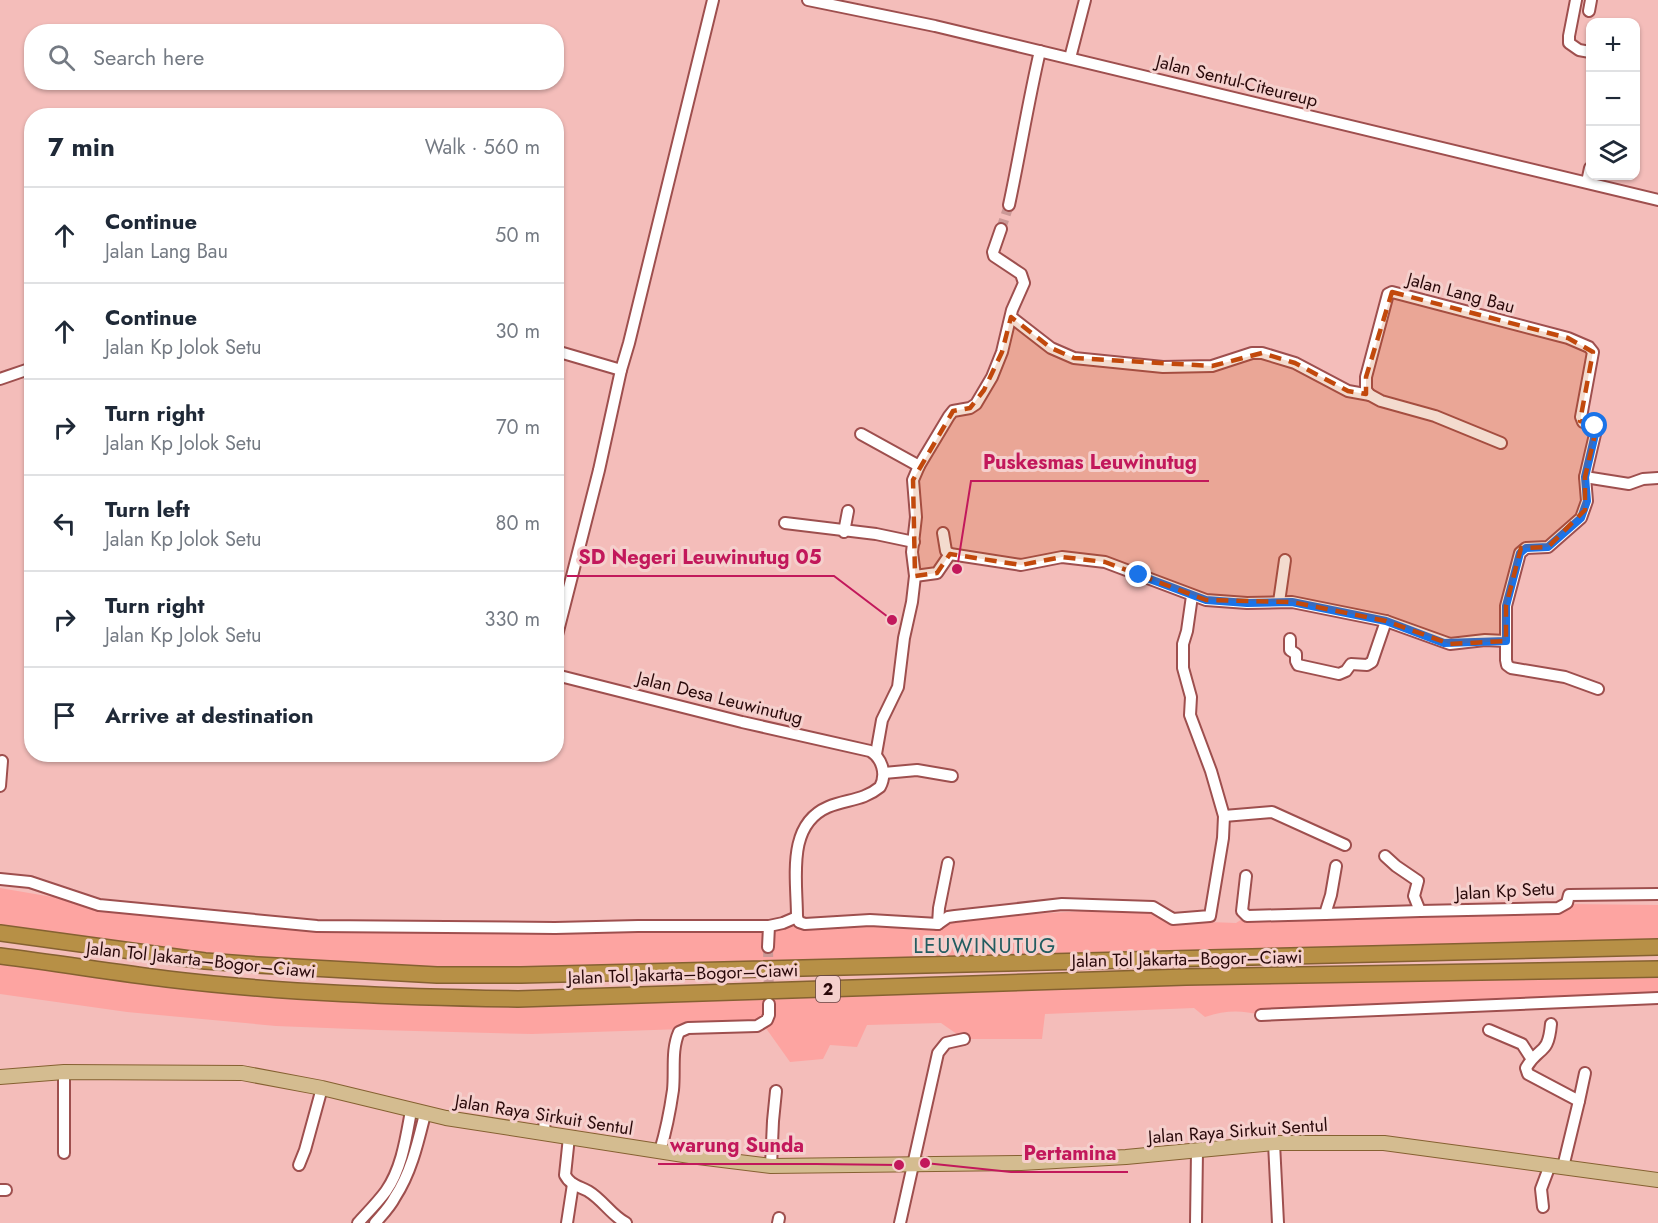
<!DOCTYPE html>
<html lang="en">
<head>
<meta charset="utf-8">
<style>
  body { margin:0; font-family:Jost,sans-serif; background:#f2f2f3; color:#1f2937 }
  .controls { position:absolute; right:18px; top:18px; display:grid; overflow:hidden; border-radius:12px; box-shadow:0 2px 4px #0004 }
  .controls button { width:54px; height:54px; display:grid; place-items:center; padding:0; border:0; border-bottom:2px solid #e0e1e3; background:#fff; color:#1f2937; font:30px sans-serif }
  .stop { position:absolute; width:18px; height:18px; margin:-14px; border:4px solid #1a73e8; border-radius:50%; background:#fff }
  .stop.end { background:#1a73e8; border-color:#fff; box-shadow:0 2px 6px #0008 }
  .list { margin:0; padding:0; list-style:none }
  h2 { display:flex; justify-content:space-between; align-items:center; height:78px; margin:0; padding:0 24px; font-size:26px }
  h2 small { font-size:20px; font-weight:400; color:#747a83 }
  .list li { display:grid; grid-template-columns:39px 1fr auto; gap:18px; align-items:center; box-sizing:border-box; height:96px; padding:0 24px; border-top:2px solid #e0e1e3 }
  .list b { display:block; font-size:22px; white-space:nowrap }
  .list p { margin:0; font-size:20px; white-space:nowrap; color:#747a83 }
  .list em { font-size:20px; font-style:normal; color:#747a83 }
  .icon { flex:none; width:33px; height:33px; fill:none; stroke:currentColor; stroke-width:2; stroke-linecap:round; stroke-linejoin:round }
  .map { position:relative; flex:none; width:1658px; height:1223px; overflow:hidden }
  .search { position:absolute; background:#fff; box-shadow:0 2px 4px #0004; left:24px; top:24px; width:540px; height:66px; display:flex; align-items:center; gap:15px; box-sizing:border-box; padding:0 21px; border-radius:24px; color:#747a83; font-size:22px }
  .panel { position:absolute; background:#fff; box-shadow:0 2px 4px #0004; left:24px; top:108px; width:540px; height:654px; border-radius:24px }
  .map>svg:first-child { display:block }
</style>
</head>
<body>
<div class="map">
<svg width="1658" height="1223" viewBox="0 0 1658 1223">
  <rect width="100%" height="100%" fill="#f4bdba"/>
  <g fill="#fda4a1">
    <path d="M0,888L99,905L325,926L728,928L883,923L1153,907L1167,917L1210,916L1209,922L1236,923L1247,916L1567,904L1658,905V947L385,972L0,933Z"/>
    <path d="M0,956L169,979L439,997L1658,969V998L1261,1015C1241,1010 1226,1010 1205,1017L1194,1008L1045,1014L1042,1039H964L941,1023L867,1025L857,1047L830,1045L823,1059L790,1062L763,1024L684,1029L532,1034L378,1030L276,1026L127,1012L0,994Z"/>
  </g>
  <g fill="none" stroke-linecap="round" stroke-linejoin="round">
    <g stroke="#cb9997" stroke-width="10" stroke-dasharray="10 5" stroke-linecap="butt">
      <path d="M1001,229L1009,205"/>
      <path d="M768,947L769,998"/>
    </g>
    <defs>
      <g id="minor">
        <path d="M808,0L935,26L1658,200"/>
        <path d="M1576,0L1569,36V43L1579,50L1590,52"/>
        <path d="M1589,11L1591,0"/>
        <path d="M1070,58L1085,0"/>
        <path d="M1587,182L1590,168"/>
        <path d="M1009,205C1020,154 1028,102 1040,51"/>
        <path d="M1011,317L1051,348L1074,358L1163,367L1212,366L1252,353H1262L1295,363L1348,391L1370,395"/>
        <path d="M556,351L621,370"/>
        <path d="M0,379L32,368"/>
        <path d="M861,434L919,466"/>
        <path d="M1501,443L1435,416L1381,401L1370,395L1366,390V377L1388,294L1392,292L1568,338L1589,347L1593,352L1581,417L1583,422L1593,424L1596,430L1585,477L1587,501L1581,518L1548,547L1526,548L1520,553L1506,606V660L1507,665L1511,668L1565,677L1598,689"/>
        <path d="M1585,477L1629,484L1643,479L1658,478"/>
        <path d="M785,523L876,534L914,542"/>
        <path d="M844,532L848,511"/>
        <path d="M943,533L946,551L950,554L1021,565L1062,557L1105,562L1206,600L1247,603L1292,602L1386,621L1450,644L1485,640L1506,641"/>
        <path d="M915,576L937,573L950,554"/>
        <path d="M1279,602L1285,560"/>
        <path d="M556,639L599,470L621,370L629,343L713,0"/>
        <path d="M1290,639V650L1296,654V661L1298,665L1339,674L1346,671L1351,664L1367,665L1372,662L1386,621"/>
        <path d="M556,675L742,722L870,751C882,758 887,774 880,787C863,801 847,799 828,807C786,825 797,879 797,917L799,922L805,924L870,920L938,924L948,917L955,916L1062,904L1153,907L1173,919L1210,916L1223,838L1224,816L1211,771L1190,715L1191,697L1183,668V644L1187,631L1192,596"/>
        <path d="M876,754L882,720L898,687L904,638L912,602L915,576L912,552L916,517L913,480L919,466L949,416L953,411L970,408L976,404L992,377L1002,352L1012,310L1024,283L1021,274L994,256L993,252L1001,229"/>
        <path d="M884,773L917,770L952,776"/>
        <path d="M0,786L2,761"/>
        <path d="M1224,816L1272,812L1345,845"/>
        <path d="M1385,856L1396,866L1418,881L1414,896L1420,911L1558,908L1567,903L1569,895L1658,894"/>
        <path d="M1246,876L1242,911L1247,916L1325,914L1331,895L1336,866"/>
        <path d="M0,879L30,882L99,905L317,926L555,928L638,926H769"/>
        <path d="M1325,914L1420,911"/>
        <path d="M938,924L939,908L948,863"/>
        <path d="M768,947L769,926L783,923L797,917"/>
        <path d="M1261,1015L1658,998"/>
        <path d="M1551,1024C1548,1057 1539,1045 1526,1068L1528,1074L1579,1101L1563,1167"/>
        <path d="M1489,1030L1522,1044L1531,1058"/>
        <path d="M1579,1101L1585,1073"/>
        <path d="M544,1133L545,1115"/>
        <path d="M569,1137L565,1175C570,1185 579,1186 588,1191C603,1200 611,1215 626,1223"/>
        <path d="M1274,1143L1278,1223"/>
        <path d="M660,1151C666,1131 670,1111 673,1090C675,1071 671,1050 679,1032L688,1028L757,1026L767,1020L769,1015V1004"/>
        <path d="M64,1153V1072"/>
        <path d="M299,1165L305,1150L322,1088"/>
        <path d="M771,1166L773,1121L776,1091"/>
        <path d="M0,1190H6"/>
        <path d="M1543,1207L1541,1189L1550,1165"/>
        <path d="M358,1223C367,1213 378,1202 386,1191C402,1168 406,1138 411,1111"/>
        <path d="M375,1223C382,1215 390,1207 395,1197C411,1173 418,1142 425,1114"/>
        <path d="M567,1223L573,1184"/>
        <path d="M778,1223L779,1218"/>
        <path d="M900,1223L938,1053L946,1043L964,1039"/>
        <path d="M1196,1223L1197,1151"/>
      </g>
      <path id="major" d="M0,1077L64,1072L242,1073L322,1088L446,1118L690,1156L771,1166L1021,1163L1126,1157L1274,1143H1384L1658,1180"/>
      <g id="highway">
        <path d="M0,933L205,961L258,965L437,975H521L1658,947"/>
        <path d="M0,956C56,963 111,972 167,979C283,993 401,997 518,999L1186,977L1658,969"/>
      </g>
    </defs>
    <use href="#minor" stroke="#9e4f4e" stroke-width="14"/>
    <use href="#major" stroke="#856131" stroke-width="16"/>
    <use href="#highway" stroke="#856131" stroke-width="18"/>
    <use href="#minor" stroke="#fff" stroke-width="10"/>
    <use href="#major" stroke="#d4bc90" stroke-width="14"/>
    <use href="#highway" stroke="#b79046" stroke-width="15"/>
  </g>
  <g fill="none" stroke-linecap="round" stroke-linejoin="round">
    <path stroke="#1a73e8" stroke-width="8" d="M1139,575L1206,600L1247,603L1292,602L1386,621L1444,643L1506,641V606L1520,553L1526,548L1548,547L1581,518L1587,501L1585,477L1596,430L1595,426"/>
  </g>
  <path fill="#c2490c" fill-opacity="0.2" stroke="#c2490c" stroke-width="4.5" stroke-dasharray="12 8" stroke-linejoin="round" d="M1392,292L1568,338L1593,352L1580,421L1593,424L1596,430L1585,477V510L1548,547L1521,548L1506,606V641L1450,644L1386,621L1292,602L1206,600L1105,562L1062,557L1021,565L950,554L937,573L915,576L913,480L953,411L970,408L984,390L1002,352L1011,317L1051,348L1074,358L1212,366L1262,353L1295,363L1348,391L1366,394V377Z"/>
  <g text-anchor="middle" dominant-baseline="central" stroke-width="6" stroke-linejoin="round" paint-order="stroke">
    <rect fill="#f5d0cd" stroke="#664544" stroke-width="1.5" x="816" y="976" width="24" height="26" rx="4.5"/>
    <g font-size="16" font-weight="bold" fill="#29090a">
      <text x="828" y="989">2</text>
    </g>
    <g font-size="18" fill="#29090a" stroke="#f5d0cd">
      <text transform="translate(1237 81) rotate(14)">Jalan Sentul-Citeureup</text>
      <text transform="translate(1461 293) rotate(15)">Jalan Lang Bau</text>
      <text transform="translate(720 698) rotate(14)">Jalan Desa Leuwinutug</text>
      <text transform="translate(1505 891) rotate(-3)">Jalan Kp Setu</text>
      <text transform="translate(1187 959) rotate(-1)">Jalan Tol Jakarta–Bogor–Ciawi</text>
      <text transform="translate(201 960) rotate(6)">Jalan Tol Jakarta–Bogor–Ciawi</text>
      <text transform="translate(683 974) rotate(-2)">Jalan Tol Jakarta–Bogor–Ciawi</text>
      <text transform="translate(544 1115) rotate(9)">Jalan Raya Sirkuit Sentul</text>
      <text transform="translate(1238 1131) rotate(-4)">Jalan Raya Sirkuit Sentul</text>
    </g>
    <g font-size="21" letter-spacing="1.5" fill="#225c60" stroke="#f5d0cd">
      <text x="985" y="946">LEUWINUTUG</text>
    </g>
  </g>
  <path fill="none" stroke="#c2185b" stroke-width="2" d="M957 569L971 481H1209M892 620L834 576H567M899 1165L816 1164H658M925 1163L1011 1172H1128"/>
  <g fill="#c2185b" stroke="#f5d0cd" stroke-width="2">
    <circle cx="957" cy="569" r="6"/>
    <circle cx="892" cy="620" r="6"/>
    <circle cx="899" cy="1165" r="6"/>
    <circle cx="925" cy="1163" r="6"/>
  </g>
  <g font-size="20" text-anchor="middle" font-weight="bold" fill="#c2185b" stroke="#f5d0cd" stroke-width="6" stroke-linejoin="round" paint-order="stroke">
    <text x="1090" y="469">Puskesmas Leuwinutug</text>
    <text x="700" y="564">SD Negeri Leuwinutug 05</text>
    <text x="737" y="1152">warung Sunda</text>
    <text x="1070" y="1160">Pertamina</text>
  </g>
</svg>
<div class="controls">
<button>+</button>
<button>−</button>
<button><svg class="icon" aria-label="layers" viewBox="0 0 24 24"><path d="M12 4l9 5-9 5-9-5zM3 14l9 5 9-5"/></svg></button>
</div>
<div class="stop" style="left:1595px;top:426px"></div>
<div class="stop end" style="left:1139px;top:575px"></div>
<div class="search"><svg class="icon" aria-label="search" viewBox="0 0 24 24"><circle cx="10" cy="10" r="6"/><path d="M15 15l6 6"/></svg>Search here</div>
<section class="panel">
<h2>7 min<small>Walk · 560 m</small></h2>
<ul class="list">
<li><svg class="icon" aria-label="ahead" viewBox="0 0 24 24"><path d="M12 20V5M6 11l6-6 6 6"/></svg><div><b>Continue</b><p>Jalan Lang Bau</p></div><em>50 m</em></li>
<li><svg class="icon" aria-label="ahead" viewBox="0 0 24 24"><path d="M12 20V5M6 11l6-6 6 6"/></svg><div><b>Continue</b><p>Jalan Kp Jolok Setu</p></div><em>30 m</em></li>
<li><svg class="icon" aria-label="right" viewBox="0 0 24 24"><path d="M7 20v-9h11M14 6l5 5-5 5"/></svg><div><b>Turn right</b><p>Jalan Kp Jolok Setu</p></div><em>70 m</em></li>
<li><svg class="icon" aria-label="left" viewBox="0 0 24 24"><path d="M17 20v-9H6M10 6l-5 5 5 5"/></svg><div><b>Turn left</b><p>Jalan Kp Jolok Setu</p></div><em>80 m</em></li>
<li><svg class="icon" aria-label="right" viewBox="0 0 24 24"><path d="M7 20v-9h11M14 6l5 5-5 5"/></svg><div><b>Turn right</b><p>Jalan Kp Jolok Setu</p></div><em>330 m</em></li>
<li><svg class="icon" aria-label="arrive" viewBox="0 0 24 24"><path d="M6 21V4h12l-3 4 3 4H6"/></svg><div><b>Arrive at destination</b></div></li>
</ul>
</section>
</div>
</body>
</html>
